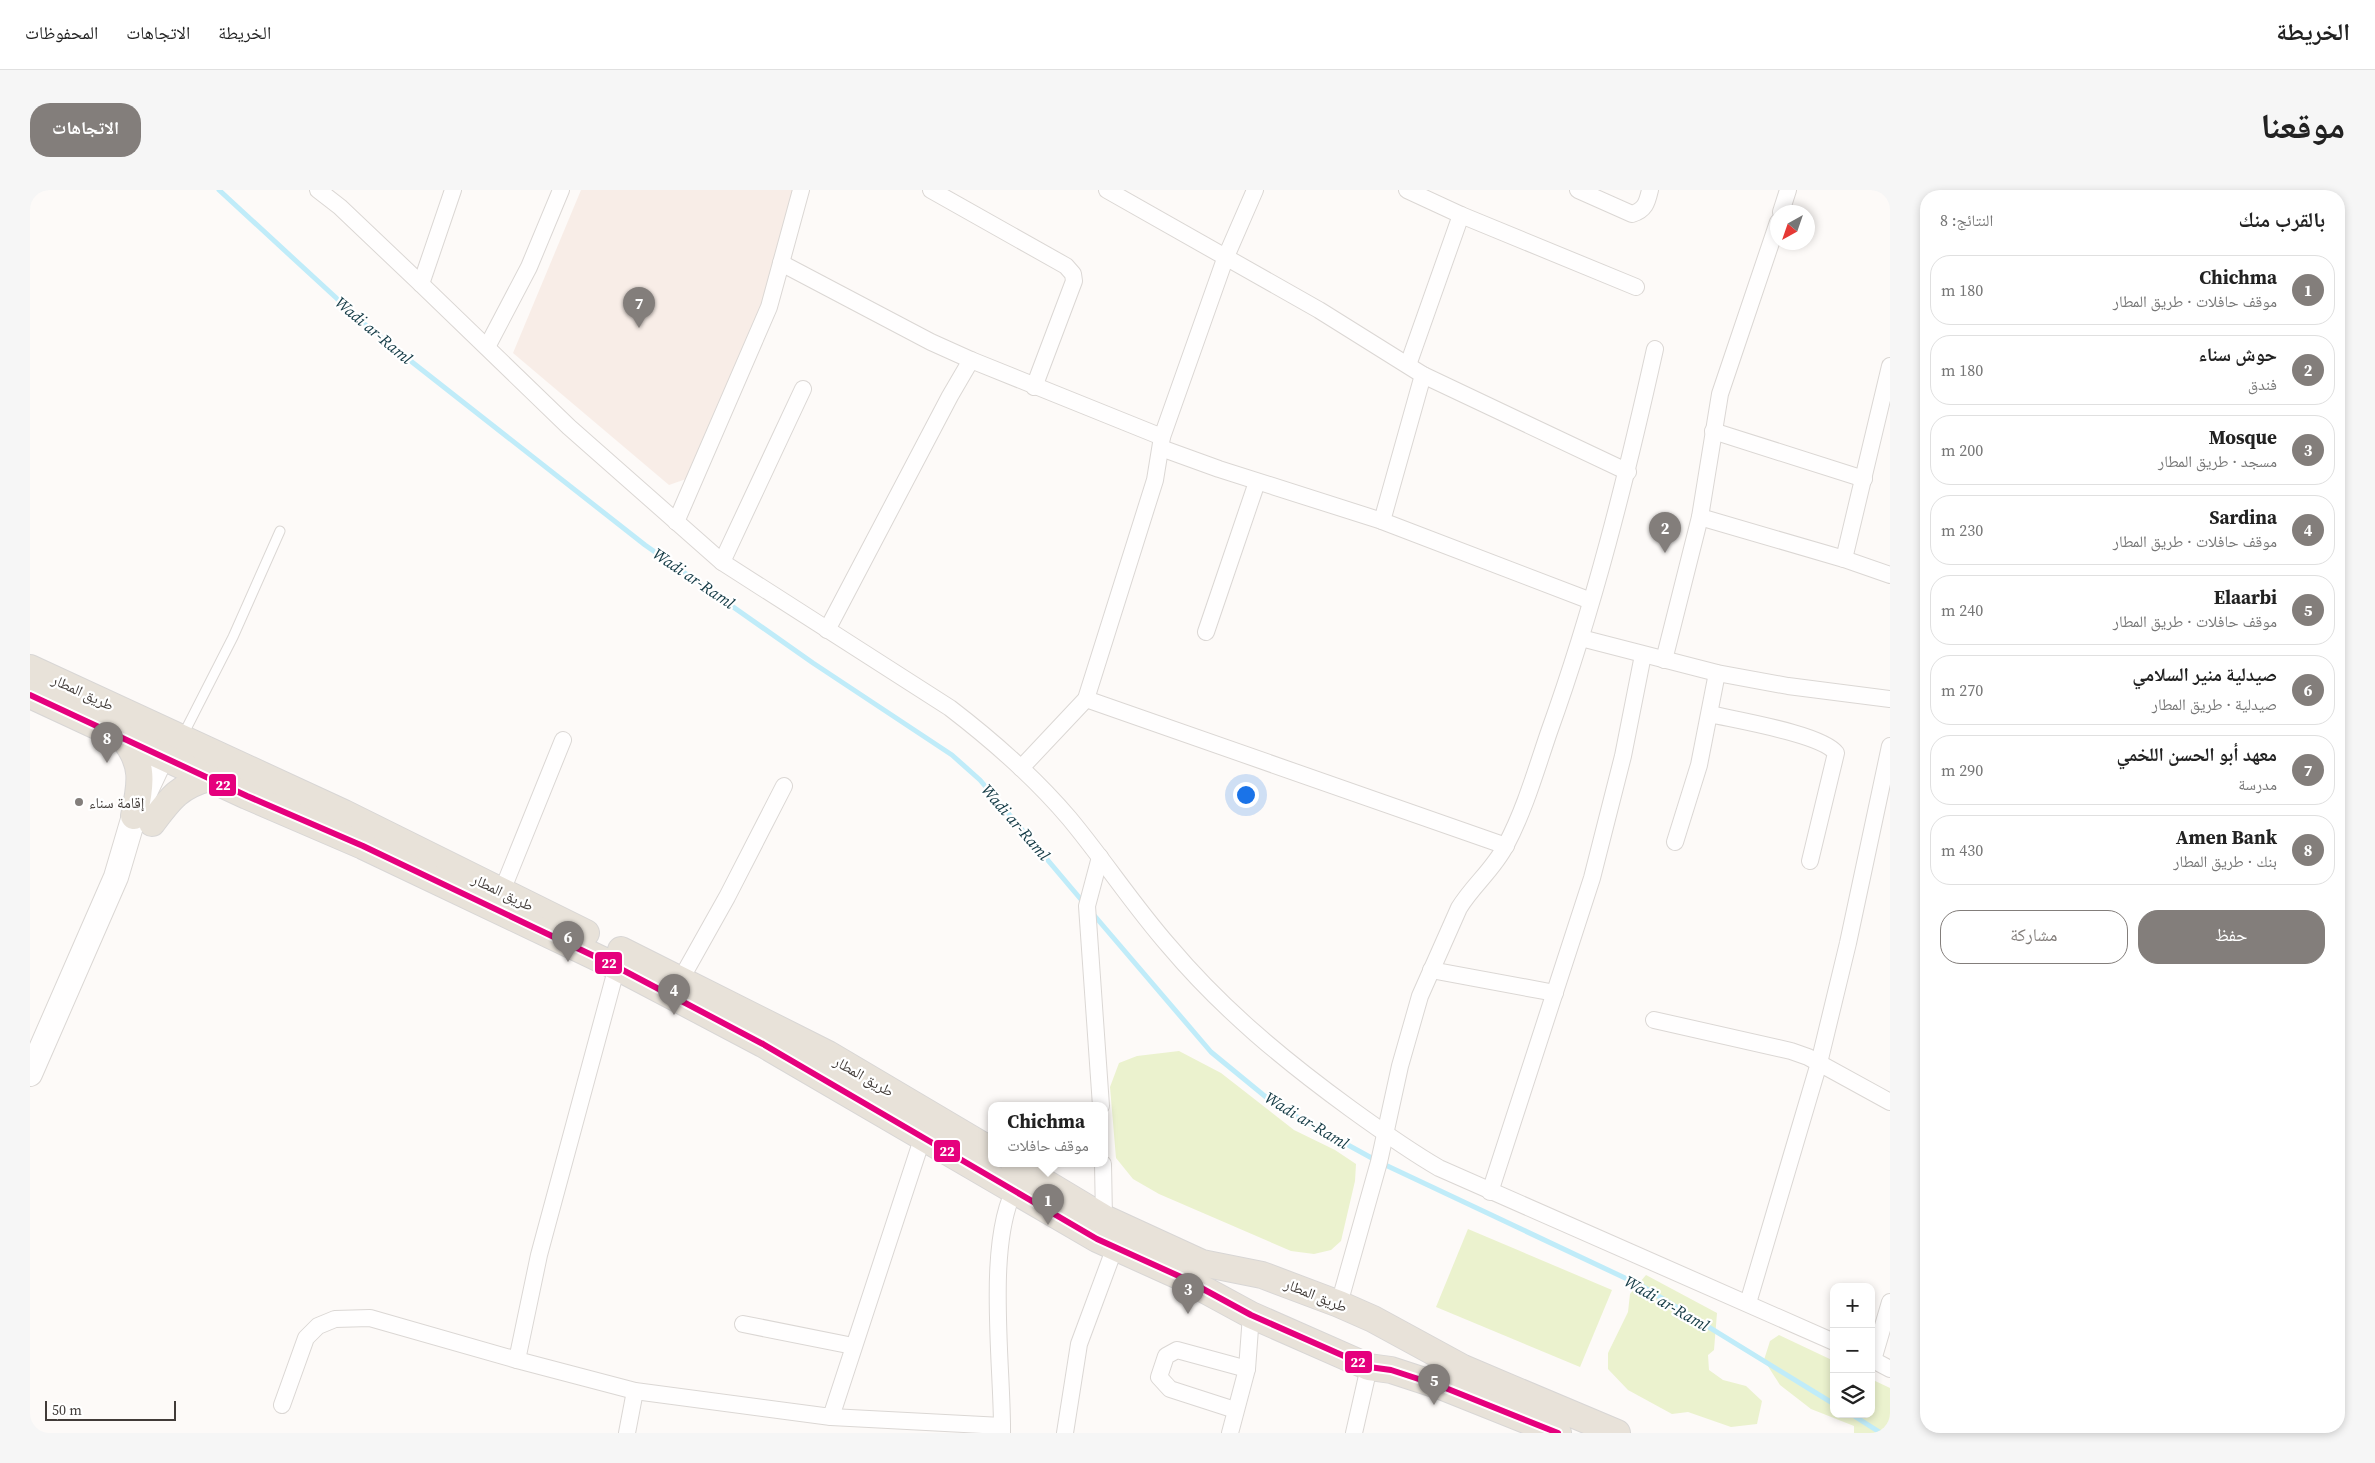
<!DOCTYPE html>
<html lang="ar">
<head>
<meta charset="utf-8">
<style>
  body { margin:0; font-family:"Source Serif 4","Noto Naskh Arabic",serif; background:#f6f6f6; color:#222; direction:rtl }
  .controls { position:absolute; right:15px; bottom:15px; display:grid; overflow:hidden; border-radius:10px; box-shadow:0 2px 8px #0003 }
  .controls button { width:45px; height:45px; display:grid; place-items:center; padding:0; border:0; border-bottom:1px solid #e0e0e0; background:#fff; color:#222; font:25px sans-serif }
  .compass { position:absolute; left:1740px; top:15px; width:45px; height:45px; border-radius:50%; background:#fff; box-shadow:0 2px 8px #0003; rotate:220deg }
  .scale { position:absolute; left:15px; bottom:12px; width:131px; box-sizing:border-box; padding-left:5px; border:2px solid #413b38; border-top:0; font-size:14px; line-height:18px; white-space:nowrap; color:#413b38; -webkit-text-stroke:4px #fff; paint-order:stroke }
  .you { position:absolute; left:1215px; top:604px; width:18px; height:18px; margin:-12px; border:4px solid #fff; border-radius:50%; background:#1a73e8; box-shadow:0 0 0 8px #1a73e833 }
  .badge { display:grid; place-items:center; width:32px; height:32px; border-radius:50%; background:#837e7b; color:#fff; font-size:16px; font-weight:700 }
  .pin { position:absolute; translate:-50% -41px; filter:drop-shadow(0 1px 2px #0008) }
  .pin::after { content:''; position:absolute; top:26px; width:18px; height:15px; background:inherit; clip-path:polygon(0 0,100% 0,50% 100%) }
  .popup { position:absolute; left:958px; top:912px; width:120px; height:65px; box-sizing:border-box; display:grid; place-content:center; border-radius:10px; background:#fff; filter:drop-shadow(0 1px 4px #0005); font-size:16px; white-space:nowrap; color:#767676 }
  .popup b { font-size:19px; color:#222 }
  .popup::after { content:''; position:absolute; left:50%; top:100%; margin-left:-10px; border:10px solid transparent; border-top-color:#fff }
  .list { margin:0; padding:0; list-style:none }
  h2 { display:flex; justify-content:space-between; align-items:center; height:65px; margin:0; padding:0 20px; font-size:21px }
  h2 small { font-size:16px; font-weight:400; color:#767676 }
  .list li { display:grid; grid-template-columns:32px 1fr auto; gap:15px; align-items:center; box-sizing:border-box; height:70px; margin:0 10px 10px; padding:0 10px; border:1px solid #e0e0e0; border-radius:20px }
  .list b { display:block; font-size:19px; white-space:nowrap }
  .list p { margin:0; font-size:16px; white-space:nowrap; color:#767676 }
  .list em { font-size:16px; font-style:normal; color:#767676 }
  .actions { display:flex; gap:10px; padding:15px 20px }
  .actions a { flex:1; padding:11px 0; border:1px solid #837e7b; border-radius:20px; text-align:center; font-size:18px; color:#837e7b }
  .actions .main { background:#837e7b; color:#fff }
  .icon { flex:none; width:28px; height:28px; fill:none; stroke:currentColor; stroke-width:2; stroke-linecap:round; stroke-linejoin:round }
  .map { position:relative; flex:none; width:1860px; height:1243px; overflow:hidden; direction:ltr; border-radius:20px }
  header { display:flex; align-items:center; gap:30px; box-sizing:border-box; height:70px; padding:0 25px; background:#fff; border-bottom:1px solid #e0e0e0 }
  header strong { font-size:24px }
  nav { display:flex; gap:28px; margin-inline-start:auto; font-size:18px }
  .intro { display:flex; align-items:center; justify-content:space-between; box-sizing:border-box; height:120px; padding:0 30px }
  h1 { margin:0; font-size:35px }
  .button { padding:12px 22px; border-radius:20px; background:#837e7b; color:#fff; font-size:18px; font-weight:700 }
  main { display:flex; gap:30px; padding:0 30px }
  aside { flex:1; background:#fff; border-radius:20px; box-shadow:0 2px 8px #0003 }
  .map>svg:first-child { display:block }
</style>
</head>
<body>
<header>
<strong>الخريطة</strong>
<nav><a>الخريطة</a><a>الاتجاهات</a><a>المحفوظات</a></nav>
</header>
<div class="intro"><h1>موقعنا</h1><a class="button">الاتجاهات</a></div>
<main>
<aside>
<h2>بالقرب منك<small>النتائج: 8</small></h2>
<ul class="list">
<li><span class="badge">1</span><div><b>Chichma</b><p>موقف حافلات · طريق المطار</p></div><em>180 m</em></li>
<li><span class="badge">2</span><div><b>حوش سناء</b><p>فندق</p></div><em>180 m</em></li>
<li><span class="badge">3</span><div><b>Mosque</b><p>مسجد · طريق المطار</p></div><em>200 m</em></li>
<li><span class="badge">4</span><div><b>Sardina</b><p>موقف حافلات · طريق المطار</p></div><em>230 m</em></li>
<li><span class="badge">5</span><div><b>Elaarbi</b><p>موقف حافلات · طريق المطار</p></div><em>240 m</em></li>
<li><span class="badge">6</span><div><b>صيدلية منير السلامي</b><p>صيدلية · طريق المطار</p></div><em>270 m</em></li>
<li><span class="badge">7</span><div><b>معهد أبو الحسن اللخمي</b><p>مدرسة</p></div><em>290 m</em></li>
<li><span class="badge">8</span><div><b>Amen Bank</b><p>بنك · طريق المطار</p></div><em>430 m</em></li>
</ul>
<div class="actions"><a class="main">حفظ</a><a>مشاركة</a></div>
</aside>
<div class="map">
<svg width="1860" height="1243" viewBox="0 0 1860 1243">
  <rect width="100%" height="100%" fill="#fdfaf8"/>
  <path fill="#f8ede7" d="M551,0H764L735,114L659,288L639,295L483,163Z"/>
  <g fill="#ebf2ce">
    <path d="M1149,861L1191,883L1264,940L1305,960L1326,974L1325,991L1311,1051L1301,1060L1284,1064L1261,1061L1129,1004L1103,989L1086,968L1080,897L1089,873L1107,866Z"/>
    <path d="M1438,1039L1582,1100L1550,1177L1406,1117Z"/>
    <path d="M1616,1085L1687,1123L1684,1160L1678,1165L1679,1180L1693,1190L1716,1196L1732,1211L1727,1234L1701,1237L1658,1222L1642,1224L1598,1200L1578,1179V1163L1598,1122L1600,1104Z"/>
    <path d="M1749,1145L1804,1171V1224H1841V1189L1860,1198V1243H1824V1236L1781,1219L1750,1195L1734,1170L1740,1151Z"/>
  </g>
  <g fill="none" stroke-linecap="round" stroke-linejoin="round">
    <g stroke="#c0ecf9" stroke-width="5">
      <path d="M189,0L340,139L615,355L783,473L922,565L950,590L1054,713"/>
      <path d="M1063,724L1181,862L1247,916L1349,972L1612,1096L1804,1214"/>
      <path d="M1821,1224L1851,1243"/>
    </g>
    <defs>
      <path id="lane" d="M153,545L203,447L250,341"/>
      <g id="street">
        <path d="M288,0L310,17L391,94L539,237L692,372L920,518C963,551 1004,587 1039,628C1074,670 1103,715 1139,756C1192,819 1255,871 1321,919C1350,940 1378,960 1409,978L1804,1152"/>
        <path d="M901,0L1036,76L1043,84L1044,91L1004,197"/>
        <path d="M1077,0L1289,120L1393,185L1598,282"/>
        <path d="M1377,0L1431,25L1378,175"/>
        <path d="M1548,0L1602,24C1615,20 1617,13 1620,0"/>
        <path d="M1751,22L1758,0"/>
        <path d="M1431,25L1606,97"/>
        <path d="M751,73L901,152L941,170"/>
        <path d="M391,94L423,0"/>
        <path d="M457,157L499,77L531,0"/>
        <path d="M1393,185L1352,331L1561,411"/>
        <path d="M1683,241L1834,289"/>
        <path d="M1131,258L1189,279L1352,331"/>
        <path d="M1670,327L1814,369L1860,385"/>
        <path d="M646,332L739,117L771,0"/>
        <path d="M1814,369L1860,176"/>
        <path d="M692,372L773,199"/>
        <path d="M797,440L920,206L941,170L1132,247"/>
        <path d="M1176,442L1227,292"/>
        <path d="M1551,448L1687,483L1758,496L1860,509"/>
        <path d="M1634,470L1670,327L1690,204L1748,32"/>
        <path d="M1056,509L1476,656"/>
        <path d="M1680,524C1705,530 1792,544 1806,563L1780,671"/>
        <path d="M991,578L1056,509L1125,290L1132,247L1195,69L1225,0"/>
        <path d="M1645,652L1669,575L1687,483"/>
        <path d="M1070,667L1057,716L1071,916"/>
        <path d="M472,701L533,550"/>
        <path d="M589,769L509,1065L487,1170L605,1201L801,1227L895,940"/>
        <path d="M1401,780L1525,803"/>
        <path d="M651,789L697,707L754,596"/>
        <path d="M1624,830L1761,861L1778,867L1860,912"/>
        <path d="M1460,1002L1562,688L1593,566L1613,465"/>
        <path d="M1071,1035L1074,1028L1073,974"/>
        <path d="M1718,1113L1789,873L1818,753L1860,556"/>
        <path d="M1309,1114L1349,972L1370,876L1390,806L1429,718C1443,695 1464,679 1476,655C1495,619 1506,580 1519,542C1564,417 1596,289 1625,159"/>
        <path d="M713,1134L823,1156"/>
        <path d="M1841,1169L1860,1179"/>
        <path d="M1843,1170L1860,1112"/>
        <path d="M252,1215L276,1148L288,1136L305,1129L340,1128L487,1170"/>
        <path d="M1205,1220L1140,1199L1129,1187L1136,1166L1147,1160L1217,1179"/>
        <path d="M801,1227L972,1236"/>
        <path d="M597,1243L605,1201"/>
        <path d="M972,1243C973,1178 954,1048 988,993"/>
        <path d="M1035,1243L1049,1154L1085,1057"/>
        <path d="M1200,1243L1217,1179L1221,1125"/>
        <path d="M1324,1243L1339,1177"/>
      </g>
      <path id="secondary" d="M0,884L86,687L104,626L140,549"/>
      <g id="primary">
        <path d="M0,478L314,623L556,743"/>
        <path d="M0,505L217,606L333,656L587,777L733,854L1067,1049L1151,1087L1221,1125L1339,1177L1361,1180L1413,1197L1528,1243"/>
        <path d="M92,547C115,573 111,594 104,626"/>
        <path d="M122,633C140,609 149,596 179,588"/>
        <path d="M591,760L798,864L962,961"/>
        <path d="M984,974L1074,1028L1172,1073L1232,1085L1309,1114L1343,1129L1433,1178L1587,1243"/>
      </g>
    </defs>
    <use href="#lane" stroke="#dbd7d4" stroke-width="11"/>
    <use href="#street" stroke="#dbd7d4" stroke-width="18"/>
    <use href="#secondary" stroke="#dbd7d4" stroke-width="26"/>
    <use href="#primary" stroke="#d8d6d5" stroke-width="28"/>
    <use href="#lane" stroke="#fffefe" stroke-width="9"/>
    <use href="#street" stroke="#fffefe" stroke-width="16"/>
    <use href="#secondary" stroke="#fffefe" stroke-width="24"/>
    <use href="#primary" stroke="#e8e2d9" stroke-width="26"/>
    <defs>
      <path id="bus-1" d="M0,505L217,606L333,656L587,777L733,854L1067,1049L1151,1087L1221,1125L1339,1177L1361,1180L1413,1197L1528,1243"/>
    </defs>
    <use href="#bus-1" stroke="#fff" stroke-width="10"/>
    <use href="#bus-1" stroke="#e5007d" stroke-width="6"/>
  </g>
  <circle fill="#837e7b" stroke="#fff" stroke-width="2" cx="49" cy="612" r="5"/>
  <g text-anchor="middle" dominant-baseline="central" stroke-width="4.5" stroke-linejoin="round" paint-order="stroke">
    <g font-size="15" fill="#413b38" stroke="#fff">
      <text transform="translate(53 502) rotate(25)">طريق المطار</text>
      <text transform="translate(473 702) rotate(26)">طريق المطار</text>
      <text transform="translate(834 886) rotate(30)">طريق المطار</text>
      <text transform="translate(1286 1105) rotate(22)">طريق المطار</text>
    </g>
    <g font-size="15" fill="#413b38" stroke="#fff" text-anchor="start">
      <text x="59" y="612">إقامة سناء</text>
    </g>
    <g font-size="16" font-style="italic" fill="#113843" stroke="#fff">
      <text transform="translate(344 140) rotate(40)">Wadi ar-Raml</text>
      <text transform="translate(664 388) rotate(34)">Wadi ar-Raml</text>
      <text transform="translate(986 632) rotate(49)">Wadi ar-Raml</text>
      <text transform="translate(1277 930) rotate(31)">Wadi ar-Raml</text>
      <text transform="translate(1637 1113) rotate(30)">Wadi ar-Raml</text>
    </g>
  </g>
  <g stroke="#fff" stroke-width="2">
    <rect x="178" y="583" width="29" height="24" rx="5" fill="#e5007d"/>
    <rect x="564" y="761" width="29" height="24" rx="5" fill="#e5007d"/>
    <rect x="903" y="949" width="28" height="24" rx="5" fill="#e5007d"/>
    <rect x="1314" y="1160" width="29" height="24" rx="5" fill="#e5007d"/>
  </g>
  <g font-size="14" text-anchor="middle" font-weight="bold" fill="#fff">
    <text x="193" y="600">22</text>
    <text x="579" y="778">22</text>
    <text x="917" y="966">22</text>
    <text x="1328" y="1177">22</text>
  </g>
</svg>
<div class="controls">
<button>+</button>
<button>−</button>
<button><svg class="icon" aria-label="layers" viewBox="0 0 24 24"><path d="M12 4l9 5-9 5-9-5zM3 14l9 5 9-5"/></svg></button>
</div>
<svg class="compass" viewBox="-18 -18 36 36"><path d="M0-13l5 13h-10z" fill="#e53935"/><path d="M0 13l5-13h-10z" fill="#767676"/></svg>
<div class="scale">50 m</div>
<div class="you"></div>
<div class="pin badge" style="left:1018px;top:1035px">1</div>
<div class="popup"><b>Chichma</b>موقف حافلات</div>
<div class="pin badge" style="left:1635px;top:363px">2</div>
<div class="pin badge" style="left:1158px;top:1124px">3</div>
<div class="pin badge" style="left:644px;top:825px">4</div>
<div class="pin badge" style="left:1404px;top:1215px">5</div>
<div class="pin badge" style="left:538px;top:772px">6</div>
<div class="pin badge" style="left:609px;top:138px">7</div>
<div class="pin badge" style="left:77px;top:573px">8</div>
</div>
</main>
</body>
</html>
